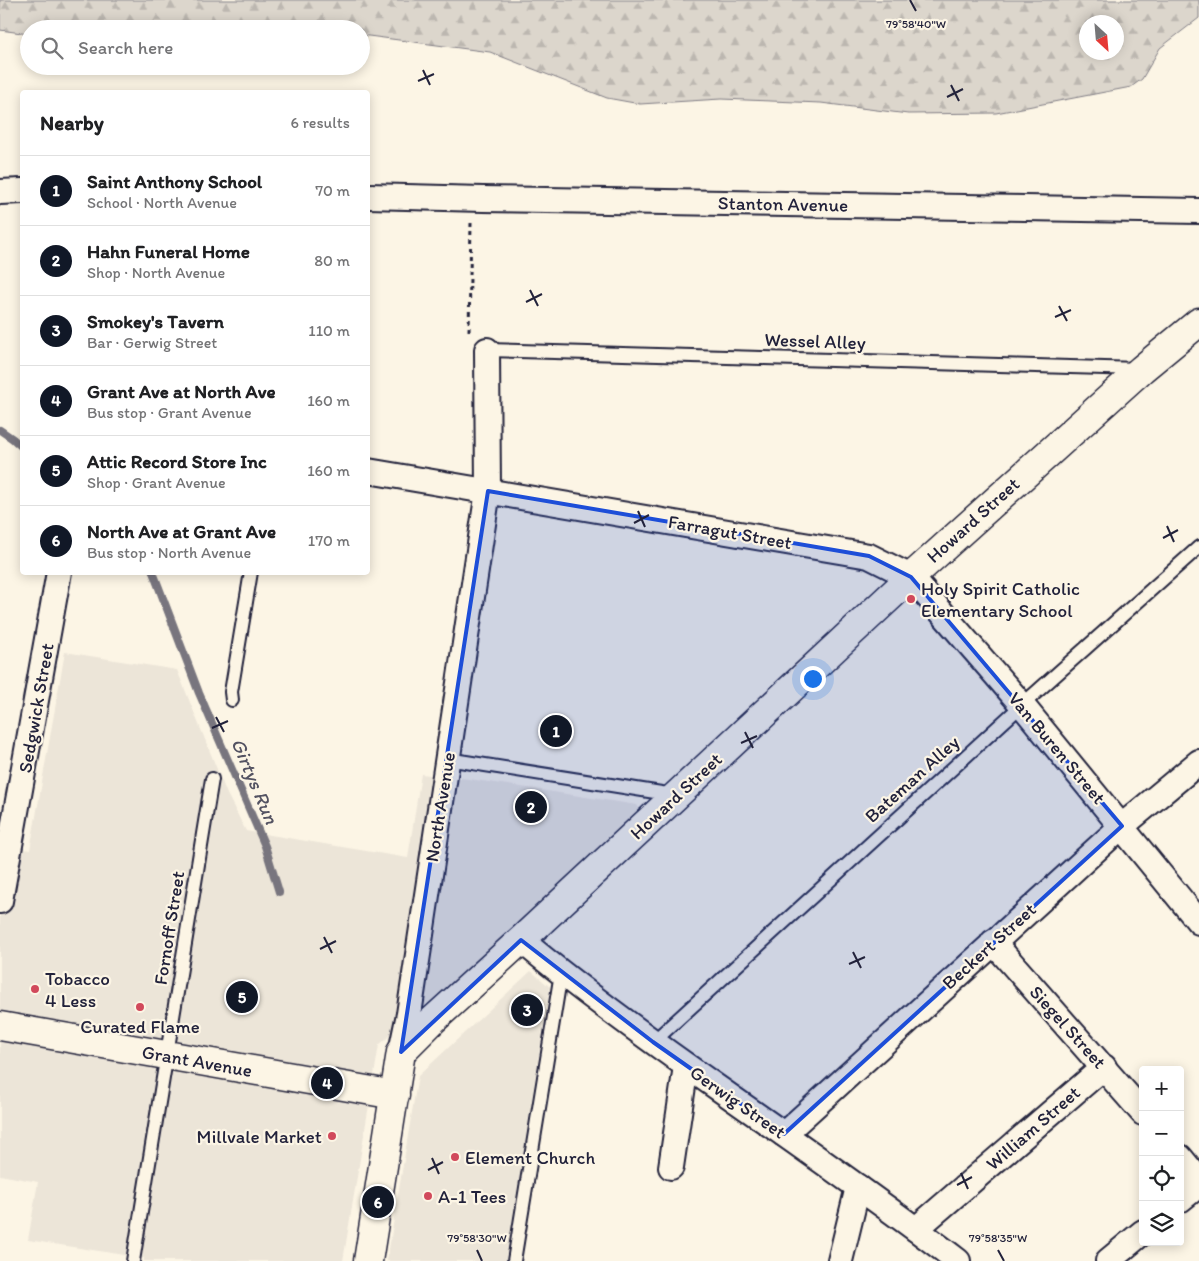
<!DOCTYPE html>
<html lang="en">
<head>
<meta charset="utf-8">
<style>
  body { margin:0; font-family:Itim,sans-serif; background:#f2f2f2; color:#202124 }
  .controls { position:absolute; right:15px; bottom:15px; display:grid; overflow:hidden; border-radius:5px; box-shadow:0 2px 12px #0003 }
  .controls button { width:45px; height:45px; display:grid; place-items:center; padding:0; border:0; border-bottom:1px solid #e0e0e0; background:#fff; color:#202124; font:25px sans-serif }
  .compass { position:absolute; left:1079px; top:15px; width:45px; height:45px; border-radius:50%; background:#fff; box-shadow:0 2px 12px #0003; rotate:154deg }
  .you { position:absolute; left:812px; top:678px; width:18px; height:18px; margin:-12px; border:4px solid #fff; border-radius:50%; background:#1a73e8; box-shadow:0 0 0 8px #1a73e833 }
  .badge { display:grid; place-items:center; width:32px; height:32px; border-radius:50%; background:#111827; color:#fff; font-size:16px; font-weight:700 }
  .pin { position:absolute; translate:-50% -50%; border:2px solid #fff; box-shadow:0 1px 5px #0006 }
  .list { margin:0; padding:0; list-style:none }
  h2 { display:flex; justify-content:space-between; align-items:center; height:65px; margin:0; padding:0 20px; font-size:21px }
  h2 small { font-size:16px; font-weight:400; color:#757577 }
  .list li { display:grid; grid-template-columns:32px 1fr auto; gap:15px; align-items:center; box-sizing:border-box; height:70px; padding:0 20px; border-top:1px solid #e0e0e0 }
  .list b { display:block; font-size:19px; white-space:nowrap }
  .list p { margin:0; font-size:16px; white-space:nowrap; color:#757577 }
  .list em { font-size:16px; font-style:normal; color:#757577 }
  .icon { flex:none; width:28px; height:28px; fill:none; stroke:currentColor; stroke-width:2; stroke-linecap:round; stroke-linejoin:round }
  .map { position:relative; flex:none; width:1199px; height:1261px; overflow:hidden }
  .search { position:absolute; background:#fff; box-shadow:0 2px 12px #0003; left:20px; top:20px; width:350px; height:55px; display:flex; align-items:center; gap:12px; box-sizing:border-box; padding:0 18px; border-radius:28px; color:#757577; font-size:19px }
  .panel { position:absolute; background:#fff; box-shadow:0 2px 12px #0003; left:20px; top:90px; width:350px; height:485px; border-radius:5px }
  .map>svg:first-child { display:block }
</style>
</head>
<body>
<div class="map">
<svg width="1199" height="1261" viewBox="0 0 1199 1261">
  <defs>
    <pattern id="forest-firs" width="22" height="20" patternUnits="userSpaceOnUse" patternTransform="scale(1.25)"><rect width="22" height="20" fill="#dcd6cc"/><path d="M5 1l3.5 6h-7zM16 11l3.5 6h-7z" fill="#bcb7b0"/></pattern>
  </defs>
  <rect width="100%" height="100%" fill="#fcf5e5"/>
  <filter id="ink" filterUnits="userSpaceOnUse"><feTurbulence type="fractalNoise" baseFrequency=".02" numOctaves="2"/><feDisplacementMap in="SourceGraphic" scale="10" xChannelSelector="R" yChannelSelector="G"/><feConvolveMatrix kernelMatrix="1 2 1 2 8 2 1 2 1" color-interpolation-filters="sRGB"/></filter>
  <g filter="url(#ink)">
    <g fill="#ece5d8">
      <path d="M65,652L177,670L227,794L246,831L408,858L421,774L469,779L637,805L640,810L457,978L379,1045L343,1261H144V1258L28,1240L38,1182L0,1175V846L30,850Z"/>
      <path d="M531,971L550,987L506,1261H387L418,1076Z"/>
    </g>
    <path fill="url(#forest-firs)" stroke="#7f7c84" fill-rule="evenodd" d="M0,0H1199V18L1160,48L1142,79L1131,87L996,113L908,114L821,103L721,99L640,104L607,98L490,52L361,35V29H29V34L0,30ZM1086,22H1116V52H1086Z"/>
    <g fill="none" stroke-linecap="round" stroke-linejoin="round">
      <g stroke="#78757e" stroke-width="8">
        <path d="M0,430L13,439L22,447"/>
        <path d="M153,572L199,693L265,846L279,892"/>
      </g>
      <defs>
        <g id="service">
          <path d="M487,350L1139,369"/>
          <path d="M232,700L231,692L251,572"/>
          <path d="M447,759L674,795"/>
          <path d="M653,1042L1022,705L1199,547"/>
          <path d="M133,1261L212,779"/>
          <path d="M514,1261L561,973"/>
        </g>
        <g id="minor">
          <path d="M0,192L22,191"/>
          <path d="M368,196L483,199L1199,211"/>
          <path d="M368,471L869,556L911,577L1022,705L1199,922"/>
          <path d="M0,901L59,572"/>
          <path d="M521,940C584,993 651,1041 718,1088C799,1145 880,1201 958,1261"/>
          <path d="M993,942L1143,1113"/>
          <path d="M401,1052L409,1014L488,491L487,350"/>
          <path d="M784,1134L1122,826L1199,762"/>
          <path d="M1180,1157L1199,1180"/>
          <path d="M671,1167L686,1066"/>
          <path d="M1180,1200L1199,1185"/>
          <path d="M916,1229L1104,1067"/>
          <path d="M840,1261L858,1187"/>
          <path d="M1108,1261L1143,1232"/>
        </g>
        <g id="tertiary">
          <path d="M0,1026L395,1095"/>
          <path d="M368,1261L401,1052L433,1020L521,940L911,577L1142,369L1199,322"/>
        </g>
      </defs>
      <use href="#service" stroke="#22223b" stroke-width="16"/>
      <use href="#minor" stroke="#22223b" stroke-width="28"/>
      <use href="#tertiary" stroke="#22223b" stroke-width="31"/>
      <path stroke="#22223b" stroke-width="3" stroke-dasharray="4 4" stroke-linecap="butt" d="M469,331L471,223"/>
      <use href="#service" stroke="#fcf5e5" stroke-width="12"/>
      <use href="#minor" stroke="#fcf5e5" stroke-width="24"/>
      <use href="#tertiary" stroke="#fcf5e5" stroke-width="28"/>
    </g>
  </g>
  <path fill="#1d4ed8" fill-opacity="0.2" stroke="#1d4ed8" stroke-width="4" stroke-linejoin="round" d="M488,491L869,556L911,577L1122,826L784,1134L653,1042L521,940L401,1052Z"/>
  <path fill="none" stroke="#22223b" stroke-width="2" d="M910,0L916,11M423,70L430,85M418,81L434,74M951,85L959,101M947,97L963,89M530,290L538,306M526,302L542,294M1059,306L1067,321M1055,317L1071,310M638,511L645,527M634,523L649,515M1167,526L1174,542M1163,538L1178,530M216,717L224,732M212,728L228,721M745,732L753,748M741,743L757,736M324,937L332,953M320,949L336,941M853,952L861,968M849,964L865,957M432,1158L439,1174M428,1170L443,1162M961,1173L968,1189M957,1185L972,1177M477,1250L482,1261M998,1250L1004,1261"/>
  <g fill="#d1495b" stroke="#fcf5e5" stroke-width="2">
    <circle cx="911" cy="599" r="5"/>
    <circle cx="35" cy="989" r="5"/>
    <circle cx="140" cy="1007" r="5"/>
    <circle cx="332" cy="1136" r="5"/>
    <circle cx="455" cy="1157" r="5"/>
    <circle cx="428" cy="1196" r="5"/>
  </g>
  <g text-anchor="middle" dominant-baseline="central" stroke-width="4.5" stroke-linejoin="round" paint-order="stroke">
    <g font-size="19" fill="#22223b" stroke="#fcf5e5">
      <text transform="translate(783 204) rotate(1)">Stanton Avenue</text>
      <text transform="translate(815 341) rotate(2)">Wessel Alley</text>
      <text transform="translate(973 520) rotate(-42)">Howard Street</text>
      <text transform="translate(730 532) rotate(10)">Farragut Street</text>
      <text transform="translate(36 708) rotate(-80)">Sedgwick Street</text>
      <text transform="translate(1057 748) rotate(50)">Van Buren Street</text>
      <text transform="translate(912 779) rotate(-42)">Bateman Alley</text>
      <text transform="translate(676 796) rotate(-43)">Howard Street</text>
      <text transform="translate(440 807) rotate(-81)">North Avenue</text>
      <text transform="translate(169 928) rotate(-81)">Fornoff Street</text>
      <text transform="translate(989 946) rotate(-42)">Beckert Street</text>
      <text transform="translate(1068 1027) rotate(48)">Siegel Street</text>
      <text transform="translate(197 1061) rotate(10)">Grant Avenue</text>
      <text transform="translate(738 1102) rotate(35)">Gerwig Street</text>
      <text transform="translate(1033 1128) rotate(-41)">William Street</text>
    </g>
    <g font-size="19" fill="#22223b" stroke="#fcf5e5" text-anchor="start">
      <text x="921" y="588">Holy Spirit Catholic<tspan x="921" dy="22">Elementary School</tspan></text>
      <text x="45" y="978">Tobacco<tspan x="45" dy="22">4 Less</tspan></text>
      <text x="140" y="1026" text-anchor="middle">Curated Flame</text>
      <text x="322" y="1136" text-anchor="end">Millvale Market</text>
      <text x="465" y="1157">Element Church</text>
      <text x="438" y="1196">A-1 Tees</text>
    </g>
    <g font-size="20" font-style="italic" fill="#545362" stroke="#fcf5e5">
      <text transform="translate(255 781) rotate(67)">Girtys Run</text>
    </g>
  </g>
  <g font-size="12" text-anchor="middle" fill="#22223b" stroke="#fcf5e5" stroke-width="4.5" stroke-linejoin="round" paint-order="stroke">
    <text x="916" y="28">79°58'40"W</text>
    <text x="477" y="1242">79°58'30"W</text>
    <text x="998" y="1242">79°58'35"W</text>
  </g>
</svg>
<div class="controls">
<button>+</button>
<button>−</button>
<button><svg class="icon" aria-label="locate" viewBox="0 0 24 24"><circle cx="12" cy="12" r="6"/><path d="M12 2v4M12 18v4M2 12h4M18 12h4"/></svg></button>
<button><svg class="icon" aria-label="layers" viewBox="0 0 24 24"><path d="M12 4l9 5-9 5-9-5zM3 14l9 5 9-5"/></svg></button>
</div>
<svg class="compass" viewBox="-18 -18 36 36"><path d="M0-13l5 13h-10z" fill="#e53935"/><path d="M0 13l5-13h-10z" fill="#757577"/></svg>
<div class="you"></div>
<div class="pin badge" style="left:556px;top:731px">1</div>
<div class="pin badge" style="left:531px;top:807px">2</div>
<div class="pin badge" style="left:527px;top:1010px">3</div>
<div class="pin badge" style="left:327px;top:1083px">4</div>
<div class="pin badge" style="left:242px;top:997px">5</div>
<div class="pin badge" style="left:378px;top:1202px">6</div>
<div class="search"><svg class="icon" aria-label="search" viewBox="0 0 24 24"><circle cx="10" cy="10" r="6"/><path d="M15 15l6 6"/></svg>Search here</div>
<section class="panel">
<h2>Nearby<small>6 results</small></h2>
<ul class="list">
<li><span class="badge">1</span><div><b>Saint Anthony School</b><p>School · North Avenue</p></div><em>70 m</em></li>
<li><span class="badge">2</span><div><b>Hahn Funeral Home</b><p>Shop · North Avenue</p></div><em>80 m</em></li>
<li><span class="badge">3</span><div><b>Smokey's Tavern</b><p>Bar · Gerwig Street</p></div><em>110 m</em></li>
<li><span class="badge">4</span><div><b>Grant Ave at North Ave</b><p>Bus stop · Grant Avenue</p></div><em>160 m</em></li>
<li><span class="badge">5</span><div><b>Attic Record Store Inc</b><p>Shop · Grant Avenue</p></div><em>160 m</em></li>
<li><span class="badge">6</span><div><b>North Ave at Grant Ave</b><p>Bus stop · North Avenue</p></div><em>170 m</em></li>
</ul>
</section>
</div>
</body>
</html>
